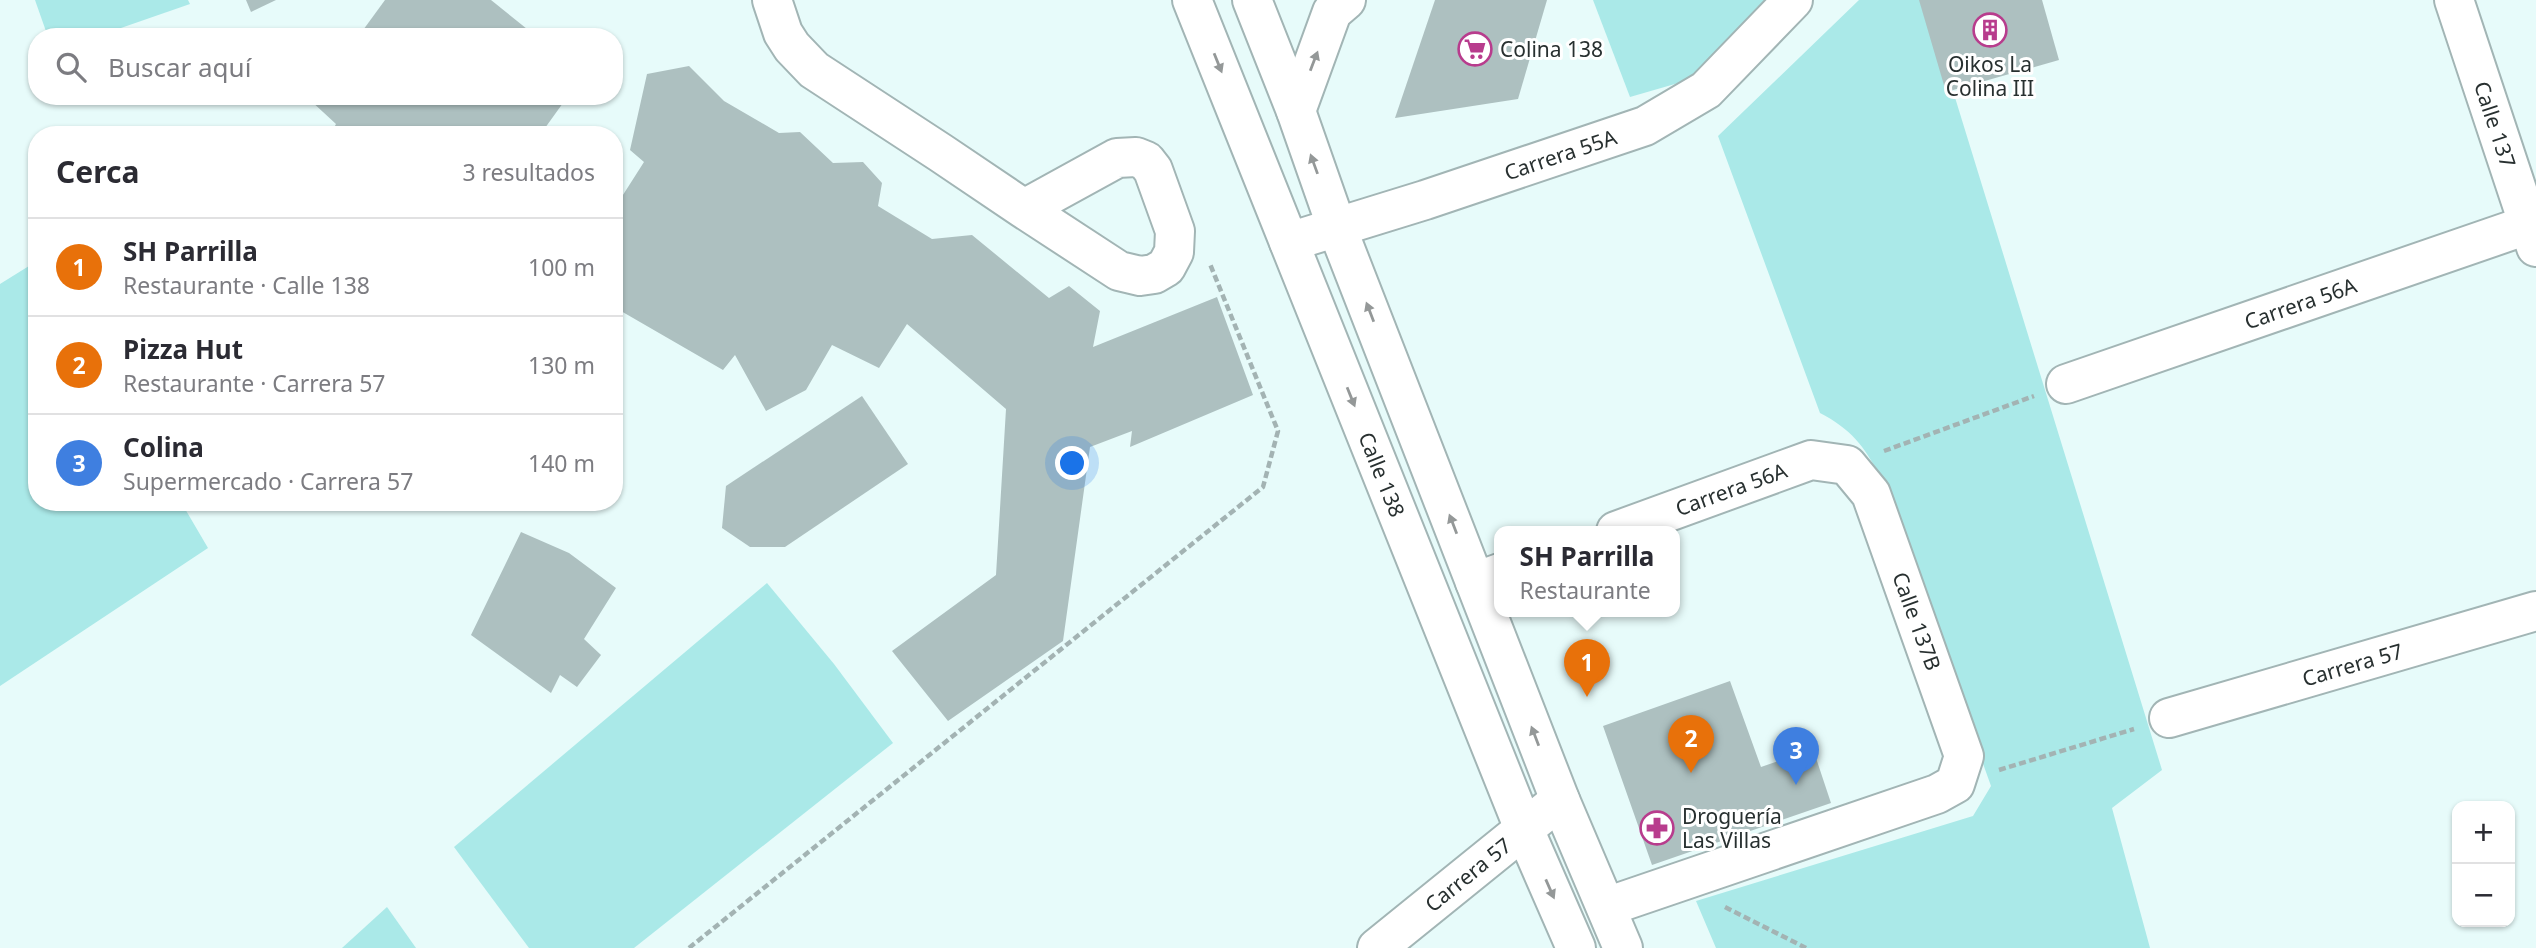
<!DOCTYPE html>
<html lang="es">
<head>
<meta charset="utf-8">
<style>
  body { margin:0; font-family:"Noto Sans",sans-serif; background:#f2f2f3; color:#2b2b33 }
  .controls { position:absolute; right:21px; bottom:21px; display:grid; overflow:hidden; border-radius:14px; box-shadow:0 2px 5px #0004 }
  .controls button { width:63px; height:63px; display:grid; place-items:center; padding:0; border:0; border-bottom:2px solid #e1e1e2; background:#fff; color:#2b2b33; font:35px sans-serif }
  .you { position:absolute; left:1073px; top:464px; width:24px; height:24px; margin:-18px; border:5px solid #fff; border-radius:50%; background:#1a73e8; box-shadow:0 0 0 10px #1a73e833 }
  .badge { display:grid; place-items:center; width:46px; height:46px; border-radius:50%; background:#b83c8d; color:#fff; font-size:23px; font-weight:700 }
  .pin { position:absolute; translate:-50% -58px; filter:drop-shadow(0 2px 4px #0008) }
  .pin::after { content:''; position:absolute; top:37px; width:24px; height:21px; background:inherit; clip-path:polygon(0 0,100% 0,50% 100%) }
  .popup { position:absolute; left:1494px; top:526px; width:186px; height:91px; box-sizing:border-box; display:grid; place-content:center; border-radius:14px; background:#fff; filter:drop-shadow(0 2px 5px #0005); font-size:23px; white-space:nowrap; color:#7c7c81 }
  .popup b { font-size:26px; color:#2b2b33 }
  .popup::after { content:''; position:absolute; left:50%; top:100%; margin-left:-14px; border:14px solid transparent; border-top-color:#fff }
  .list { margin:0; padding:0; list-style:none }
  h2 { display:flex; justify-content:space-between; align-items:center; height:91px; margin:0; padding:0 28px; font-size:30px }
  h2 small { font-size:23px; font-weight:400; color:#7c7c81 }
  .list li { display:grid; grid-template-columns:46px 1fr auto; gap:21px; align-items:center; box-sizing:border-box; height:98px; padding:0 28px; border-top:2px solid #e1e1e2 }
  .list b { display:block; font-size:26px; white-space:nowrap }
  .list p { margin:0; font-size:23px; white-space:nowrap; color:#7c7c81 }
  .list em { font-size:23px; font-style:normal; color:#7c7c81 }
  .icon { flex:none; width:38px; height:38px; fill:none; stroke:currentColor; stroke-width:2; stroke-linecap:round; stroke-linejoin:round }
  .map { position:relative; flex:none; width:2536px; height:948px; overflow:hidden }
  .search { position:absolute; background:#fff; box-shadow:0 2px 5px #0004; left:28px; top:28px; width:595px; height:77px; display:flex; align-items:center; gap:18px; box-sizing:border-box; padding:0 24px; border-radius:28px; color:#7c7c81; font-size:26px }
  .panel { position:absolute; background:#fff; box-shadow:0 2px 5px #0004; left:28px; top:126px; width:595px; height:385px; border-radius:28px }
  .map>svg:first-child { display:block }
</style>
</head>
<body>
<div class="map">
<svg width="2536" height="948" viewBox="0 0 2536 948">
  <rect width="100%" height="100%" fill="#e7fbfa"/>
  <g fill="#aae9e8">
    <path d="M35,0H188L190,4L95,37H48Z"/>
    <path d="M1593,0H1769L1699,77L1630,97Z"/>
    <path d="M1859,0H1925L2162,770L2112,808L2150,948H1716L1696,901L1973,816L1991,786L1880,476C1864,446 1851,429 1820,413L1718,136Z"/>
    <path d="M37,261V502H181L208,548L0,686V284Z"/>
    <path d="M767,583L834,664L893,743L634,948H529L454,847Z"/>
    <path d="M387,907L416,948H342Z"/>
  </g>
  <g fill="#adc0c0">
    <path d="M246,0H276L251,12Z"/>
    <path d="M385,0H491L537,37H358Z"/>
    <path d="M1435,0H1547L1518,99L1395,118Z"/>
    <path d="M1919,0H2042L2059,60L1946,92Z"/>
    <path d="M689,66L724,101L779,133L800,132L833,163L863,162L882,183L878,206L932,239L972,235L1049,298L1069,286L1100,311L1093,347L1217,297L1253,395L1130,447L1132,431L1090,447L1063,641L948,721L892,651L996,575L1006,409L907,324L879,368L832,345L806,390L766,411L735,355L723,370L614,307V209L644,162L630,150L647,74Z"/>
    <path d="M313,96H568L540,135H330L336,124L310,100Z"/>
    <path d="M862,396L908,464L785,547H750L722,528L726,486Z"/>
    <path d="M521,532L569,553L616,588L584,639L601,655L577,687L560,675L551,693L471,635Z"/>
    <path d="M1730,681L1761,767L1813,749L1831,803L1652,865L1603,726Z"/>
  </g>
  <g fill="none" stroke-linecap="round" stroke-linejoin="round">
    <defs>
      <g id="minor">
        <path d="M772,0L783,33L792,47L814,70L941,153L1024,209L1119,271L1140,276L1154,274L1166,267L1174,252L1175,231L1153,170L1146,161L1136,157L1117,158L1024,209"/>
        <path id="s1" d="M2454,0L2536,247"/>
        <path d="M1296,111L1332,12L1346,0"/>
        <path id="s2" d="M1289,242L1425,200L1645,126L1706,90L1793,0"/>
        <path id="s3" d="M2066,384L2536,222"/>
        <path d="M1475,582L1500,573"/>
        <path id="s4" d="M2169,718L2536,611"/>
        <path d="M1606,907L1937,794L1955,784L1964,756L1871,494L1847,465L1811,460L1616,531"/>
        <path id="s5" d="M1377,948L1560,800"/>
      </g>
      <g id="major">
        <path id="s6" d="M1192,0L1524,829L1576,948"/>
        <path d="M1252,0L1296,111L1337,228L1560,800L1623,948"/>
      </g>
    </defs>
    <use href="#minor" stroke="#a2b5b5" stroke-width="42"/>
    <use href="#major" stroke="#a2b5b5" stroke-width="42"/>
    <g stroke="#a3b3b3" stroke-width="4.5" stroke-dasharray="7 3.5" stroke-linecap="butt">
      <path d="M1884,451L2034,396"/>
      <path d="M1999,770L2134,729"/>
      <path d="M1725,907L1806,948"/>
      <path d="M689,948L1263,487L1278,431L1210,264"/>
    </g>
    <use href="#minor" stroke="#fff" stroke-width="38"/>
    <use href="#major" stroke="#fff" stroke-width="38"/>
  </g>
  <defs><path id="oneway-solid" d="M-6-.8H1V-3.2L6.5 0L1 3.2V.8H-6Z" transform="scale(1.75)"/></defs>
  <g fill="#949898">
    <use href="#oneway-solid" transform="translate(1314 61) rotate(-69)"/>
    <use href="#oneway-solid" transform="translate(1218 63) rotate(68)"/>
    <use href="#oneway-solid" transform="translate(1314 164) rotate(-110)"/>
    <use href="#oneway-solid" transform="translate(1370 312) rotate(-111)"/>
    <use href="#oneway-solid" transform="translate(1351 397) rotate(68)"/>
    <use href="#oneway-solid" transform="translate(1453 524) rotate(-111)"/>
    <use href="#oneway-solid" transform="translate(1535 736) rotate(-111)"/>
    <use href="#oneway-solid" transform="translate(1550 889) rotate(66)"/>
  </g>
  <defs>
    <symbol id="building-ring" viewBox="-11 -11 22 22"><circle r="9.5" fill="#fff" stroke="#b83c8d" stroke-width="1.5"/><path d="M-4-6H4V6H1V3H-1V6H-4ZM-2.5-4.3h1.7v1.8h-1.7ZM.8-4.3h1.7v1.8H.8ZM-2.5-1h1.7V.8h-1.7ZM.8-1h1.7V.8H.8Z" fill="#b83c8d"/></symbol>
    <symbol id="supermarket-ring" viewBox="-11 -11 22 22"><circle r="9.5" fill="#fff" stroke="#b83c8d" stroke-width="1.5"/><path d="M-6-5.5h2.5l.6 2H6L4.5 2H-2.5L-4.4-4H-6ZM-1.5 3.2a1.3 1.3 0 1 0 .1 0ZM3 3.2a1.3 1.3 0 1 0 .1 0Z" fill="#b83c8d"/></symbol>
    <symbol id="pharmacy-ring" viewBox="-11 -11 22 22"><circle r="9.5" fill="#fff" stroke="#b83c8d" stroke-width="1.5"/><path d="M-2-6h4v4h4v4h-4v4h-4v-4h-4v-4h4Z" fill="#b83c8d"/></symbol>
  </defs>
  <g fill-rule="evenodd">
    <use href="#building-ring" x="1971" y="11" width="38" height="38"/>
    <use href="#supermarket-ring" x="1456" y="30" width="38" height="38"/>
    <use href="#pharmacy-ring" x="1638" y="809" width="38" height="38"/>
  </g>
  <g text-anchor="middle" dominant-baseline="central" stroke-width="6" stroke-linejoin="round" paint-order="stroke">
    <g font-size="21" fill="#283030" stroke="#fff" text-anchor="start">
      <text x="1500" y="49">Colina 138</text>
      <text x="1990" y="64" text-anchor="middle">Oikos La<tspan x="1990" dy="24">Colina III</tspan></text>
      <text x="1682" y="816">Droguería<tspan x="1682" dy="24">Las Villas</tspan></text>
    </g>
    <g font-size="21" fill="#283030" stroke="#fff">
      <text stroke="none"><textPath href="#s1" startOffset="131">Calle 137</textPath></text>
      <text stroke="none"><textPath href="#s2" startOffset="285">Carrera 55A</textPath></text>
      <text stroke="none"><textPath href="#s3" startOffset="248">Carrera 56A</textPath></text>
      <text stroke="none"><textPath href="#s6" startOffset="511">Calle 138</textPath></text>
      <text transform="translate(1731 489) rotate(-20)">Carrera 56A</text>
      <text transform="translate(1917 621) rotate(70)">Calle 137B</text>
      <text stroke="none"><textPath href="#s4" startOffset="191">Carrera 57</textPath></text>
      <text stroke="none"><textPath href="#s5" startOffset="117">Carrera 57</textPath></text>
    </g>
  </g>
</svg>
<div class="controls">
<button>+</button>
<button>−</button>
</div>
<div class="you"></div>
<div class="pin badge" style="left:1587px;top:697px;background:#e8710a">1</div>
<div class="popup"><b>SH Parrilla</b>Restaurante</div>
<div class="pin badge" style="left:1691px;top:773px;background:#e8710a">2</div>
<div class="pin badge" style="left:1796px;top:785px;background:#3f7fe0">3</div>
<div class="search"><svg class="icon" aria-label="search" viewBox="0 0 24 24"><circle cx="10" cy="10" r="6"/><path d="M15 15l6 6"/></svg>Buscar aquí</div>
<section class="panel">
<h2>Cerca<small>3 resultados</small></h2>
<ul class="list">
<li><span class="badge" style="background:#e8710a">1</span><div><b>SH Parrilla</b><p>Restaurante · Calle 138</p></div><em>100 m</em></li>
<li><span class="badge" style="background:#e8710a">2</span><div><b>Pizza Hut</b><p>Restaurante · Carrera 57</p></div><em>130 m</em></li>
<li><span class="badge" style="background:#3f7fe0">3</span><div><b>Colina</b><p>Supermercado · Carrera 57</p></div><em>140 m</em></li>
</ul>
</section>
</div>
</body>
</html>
